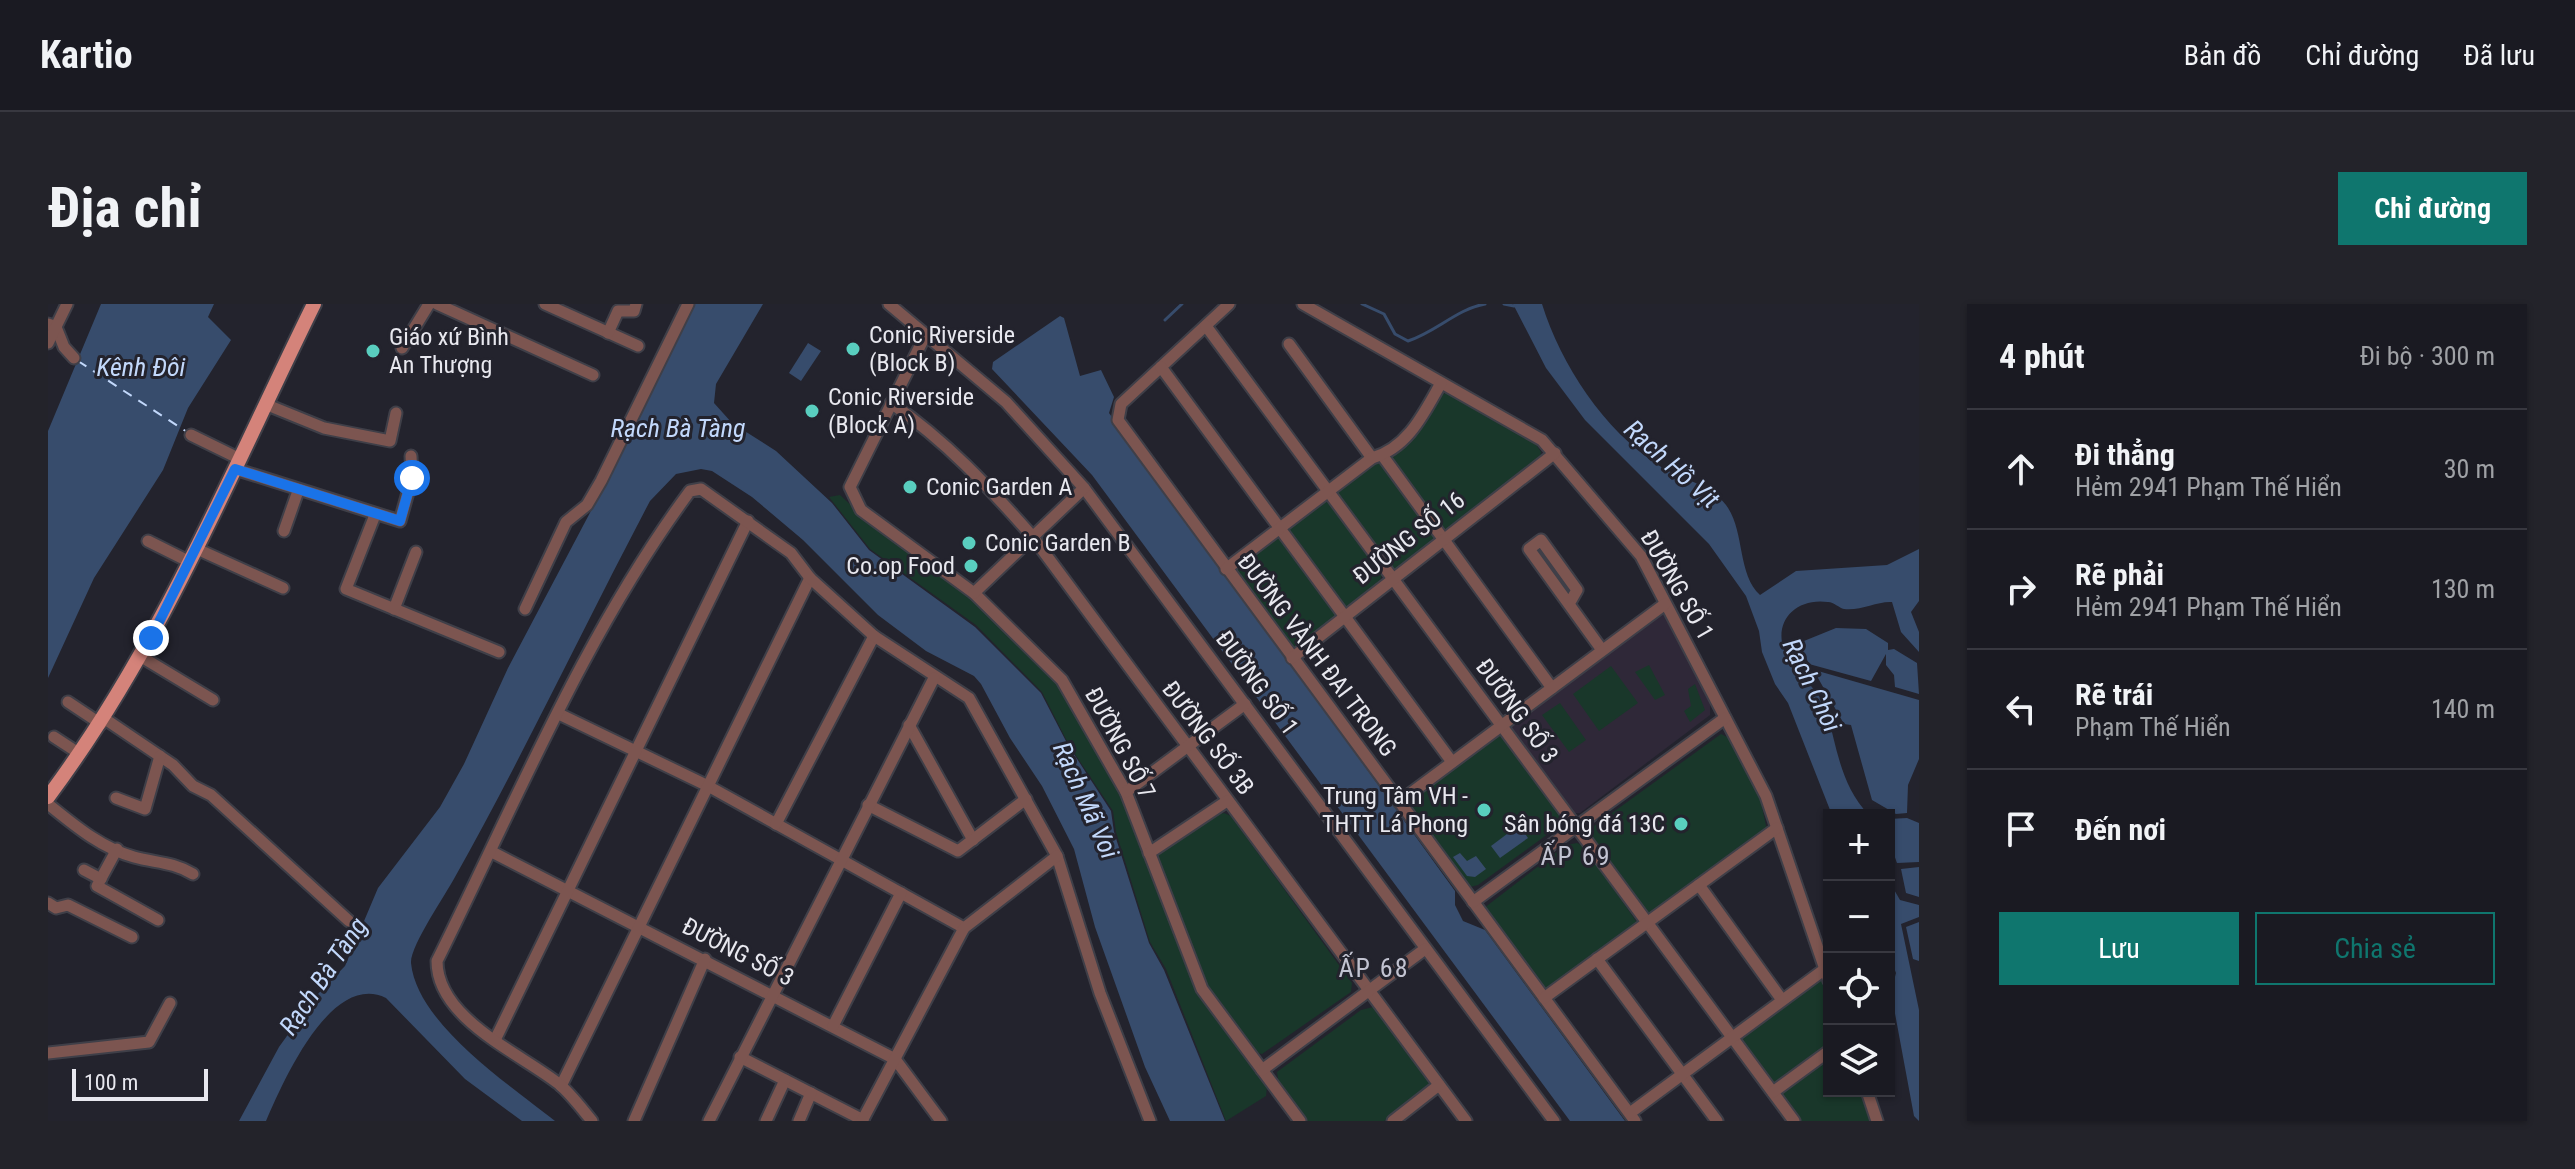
<!DOCTYPE html>
<html lang="vi">
<head>
<meta charset="utf-8">
<style>
  body { margin:0; font-family:"Roboto Condensed",sans-serif; background:#23232a; color:#f1f3f6 }
  .controls { position:absolute; right:24px; bottom:24px; display:grid; overflow:hidden; border-radius:0px; box-shadow:0 2px 6px #0004 }
  .controls button { width:72px; height:72px; display:grid; place-items:center; padding:0; border:0; border-bottom:2px solid #383840; background:#1a1a22; color:#f1f3f6; font:40px sans-serif }
  .scale { position:absolute; left:24px; bottom:20px; width:136px; box-sizing:border-box; padding-left:8px; border:4px solid #e8e8ef; border-top:0; font-size:22px; line-height:28px; white-space:nowrap; color:#e8e8ef; -webkit-text-stroke:6px #23232d; paint-order:stroke }
  .stop { position:absolute; width:24px; height:24px; margin:-18px; border:6px solid #1a73e8; border-radius:50%; background:#fff }
  .stop.end { background:#1a73e8; border-color:#fff; box-shadow:0 2px 8px #0008 }
  .list { margin:0; padding:0; list-style:none }
  h2 { display:flex; justify-content:space-between; align-items:center; height:104px; margin:0; padding:0 32px; font-size:34px }
  h2 small { font-size:26px; font-weight:400; color:#9fa1a5 }
  .list li { display:grid; grid-template-columns:52px 1fr auto; gap:24px; align-items:center; box-sizing:border-box; height:120px; padding:0 32px; border-top:2px solid #383840 }
  .list b { display:block; font-size:30px; white-space:nowrap }
  .list p { margin:0; font-size:26px; white-space:nowrap; color:#9fa1a5 }
  .list em { font-size:26px; font-style:normal; color:#9fa1a5 }
  .actions { display:flex; gap:16px; padding:24px 32px }
  .actions a { flex:1; padding:18px 0; border:2px solid #0f766e; border-radius:0px; text-align:center; font-size:28px; color:#0f766e }
  .actions .main { background:#0f766e; color:#fff }
  .icon { flex:none; width:44px; height:44px; fill:none; stroke:currentColor; stroke-width:2; stroke-linecap:round; stroke-linejoin:round }
  .map { position:relative; flex:none; width:1871px; height:817px; overflow:hidden; border-radius:0px }
  header { display:flex; align-items:center; gap:48px; box-sizing:border-box; height:112px; padding:0 40px; background:#1a1a22; border-bottom:2px solid #383840 }
  header strong { font-size:38px }
  nav { display:flex; gap:44px; margin-inline-start:auto; font-size:28px }
  .intro { display:flex; align-items:center; justify-content:space-between; box-sizing:border-box; height:192px; padding:0 48px }
  h1 { margin:0; font-size:56px }
  .button { padding:20px 36px; border-radius:0px; background:#0f766e; color:#fff; font-size:28px; font-weight:700 }
  main { display:flex; gap:48px; padding:0 48px }
  aside { flex:1; background:#1a1a22; border-radius:0px; box-shadow:0 2px 6px #0004 }
  .map>svg:first-child { display:block }
</style>
</head>
<body>
<header>
<strong>Kartio</strong>
<nav><a>Bản đồ</a><a>Chỉ đường</a><a>Đã lưu</a></nav>
</header>
<div class="intro"><h1>Địa chỉ</h1><a class="button">Chỉ đường</a></div>
<main>
<div class="map">
<svg width="1871" height="817" viewBox="0 0 1871 817">
  <rect width="100%" height="100%" fill="#23232d"/>
  <path fill="#2f2838" d="M1614,308L1662,397V411L1532,509H1524L1461,423Z"/>
  <g fill="#19372a">
    <path d="M1398,89L1487,139L1493,148L1492,154L1398,226L1342,156L1343,150L1392,91Z"/>
    <path d="M1327,155L1332,156L1389,235L1349,266L1343,265L1287,188Z"/>
    <path d="M792,191L823,220L923,293L1010,379L1075,490L1149,687L1210,769L1219,783L1218,792L1178,817L1118,665L1102,638L1068,528L1065,507L1021,441L994,388L928,321L822,245L781,193Z"/>
    <path d="M1278,196L1334,270L1331,280L1301,303L1295,302L1239,228V223Z"/>
    <path d="M1227,233L1233,234L1291,313L1249,344H1244L1185,268L1189,259Z"/>
    <path d="M1601,361L1617,391L1607,396L1587,368Z"/>
    <path d="M1563,362L1590,399L1551,427L1525,390Z"/>
    <path d="M1647,380L1657,406L1642,418L1636,407L1643,402L1640,385Z"/>
    <path d="M1512,399L1538,436L1521,448L1494,411Z"/>
    <path d="M1452,428L1512,508L1508,524L1430,581L1422,583L1359,503V496Z"/>
    <path d="M1673,430L1681,434L1712,494L1719,526L1600,611L1541,532L1542,525Z"/>
    <path d="M1176,509L1183,512L1304,679L1303,688L1214,750L1207,748L1159,684L1108,552L1167,511Z"/>
    <path d="M1529,539L1537,543L1590,620L1495,686L1436,604L1518,541Z"/>
    <path d="M1768,675L1777,677L1781,685V743L1726,782L1691,735Z"/>
    <path d="M1325,703L1379,770L1381,781L1336,817H1258L1231,781L1229,768L1313,706Z"/>
    <path d="M1781,750V787H1816L1827,817H1751L1733,791L1734,787Z"/>
  </g>
  <g fill="#374c6c">
    <path d="M53,0H166L160,13L183,36L140,104L115,166L46,274L0,374V127Z"/>
    <path d="M644,0H715L668,80L666,99L684,119L728,147L784,199L821,246L927,323L993,389L1020,441L1063,507L1066,528L1101,639L1116,666L1177,817H1122L1097,763L1047,623L1026,545L994,482L962,434L933,380L926,372L878,347L830,311L755,236L704,193L664,167L653,165L628,170L602,197C536,322 476,450 407,573C398,590 362,642 363,659C369,720 462,781 507,817H474L417,775L338,694C283,667 235,778 218,817H191L231,743L267,693L297,662L330,584L392,503L416,460L460,364L564,167Z"/>
    <path d="M1465,0H1494C1513,61 1556,126 1610,161C1631,175 1661,179 1678,201C1697,226 1689,270 1712,291L1748,267L1839,261L1871,245V297L1863,308L1871,328V348L1853,328L1844,298C1829,297 1813,307 1796,305C1791,304 1786,298 1780,298C1743,293 1721,324 1741,356C1751,371 1772,388 1778,405C1789,443 1792,481 1821,511H1784L1740,399L1727,380L1714,348L1711,327L1698,292L1661,240L1537,116L1498,64Z"/>
    <path d="M1012,12L1016,14L1032,72L1053,66L1066,93L1061,109L1407,587V601L1415,617L1437,626L1577,817H1522L1044,171L944,65L945,58Z"/>
    <path d="M760,39L773,47L753,77L741,69Z"/>
    <path d="M1788,324L1818,325L1840,339V346L1846,345L1869,359L1871,390L1847,383L1846,371L1838,361V350L1823,377L1761,360L1751,339Z"/>
    <path d="M1770,367L1871,396V455L1860,481L1859,509L1848,510L1824,496L1803,421L1796,420L1770,374Z"/>
    <path d="M1859,514L1871,519V558L1849,559L1841,537V515Z"/>
    <path d="M1471,521L1480,534L1452,554L1443,542Z"/>
    <path d="M1412,549L1419,557L1428,552L1438,565L1427,573L1419,572L1405,553Z"/>
    <path d="M1871,563V593L1858,589L1853,565Z"/>
    <path d="M1841,577L1852,596L1871,601V613L1853,620L1871,706V817L1866,812L1843,688L1848,669L1841,651Z"/>
    <path d="M1871,618V657L1865,655L1858,623Z"/>
  </g>
  <g fill="none" stroke-linecap="round" stroke-linejoin="round">
    <g stroke="#374c6c" stroke-width="3">
      <path d="M1314,0L1336,10L1347,30L1360,37C1388,28 1409,5 1437,0"/>
      <path d="M1456,0L1466,2"/>
      <path d="M1117,16L1134,0"/>
    </g>
    <path stroke="#c2d8fb" stroke-width="2" stroke-dasharray="10 8" stroke-linecap="butt" d="M30,57L139,128"/>
    <defs>
      <g id="minor">
        <path d="M389,0L545,71"/>
        <path d="M497,0L590,42"/>
        <path d="M841,0L958,98L1036,184L1506,817"/>
        <path d="M1181,0L1073,100L1070,116L1587,817"/>
        <path d="M1255,0L1494,136L1593,252L1718,492L1781,677"/>
        <path d="M0,20L8,23L16,43L26,54"/>
        <path d="M1158,22L1746,817"/>
        <path d="M560,29L570,7H586L588,0"/>
        <path d="M877,32L802,183L813,206L926,289L1014,376L1078,488L1154,685L1252,817"/>
        <path d="M0,39L19,0"/>
        <path d="M1241,40L1324,154"/>
        <path d="M354,44L381,0"/>
        <path d="M1113,63L1404,458"/>
        <path d="M843,99C898,137 940,182 984,232L1418,817"/>
        <path d="M217,100L276,124L342,137L348,109"/>
        <path d="M143,131L192,155"/>
        <path d="M1334,151L1504,384"/>
        <path d="M187,165L352,217L364,174L363,152"/>
        <path d="M327,211L298,285L451,348"/>
        <path d="M236,227L250,187"/>
        <path d="M100,237L142,258"/>
        <path d="M149,245L235,284"/>
        <path d="M1178,265L1324,154C1360,144 1376,109 1393,79"/>
        <path d="M926,289L1036,184"/>
        <path d="M1521,300L1529,286L1493,236L1481,245L1554,346"/>
        <path d="M346,305L368,248"/>
        <path d="M477,305L518,218L539,201L553,177L640,0"/>
        <path d="M92,352L165,396"/>
        <path d="M1244,354L1507,149"/>
        <path d="M20,398L53,420"/>
        <path d="M511,410L660,482L916,624"/>
        <path d="M57,415L125,461L145,482L163,491L301,617"/>
        <path d="M861,421L925,536"/>
        <path d="M6,433L32,450"/>
        <path d="M1078,488L1197,400"/>
        <path d="M68,494L97,505L112,452"/>
        <path d="M1351,498L1617,300"/>
        <path d="M0,500C26,521 53,544 86,553C108,559 125,558 145,570"/>
        <path d="M820,501L910,547L978,495"/>
        <path d="M728,520L826,332"/>
        <path d="M69,545L49,582L110,616"/>
        <path d="M444,548L847,755L893,817"/>
        <path d="M1101,549L1179,497"/>
        <path d="M36,566L53,575"/>
        <path d="M1651,581L1734,696"/>
        <path d="M1425,598L1677,414"/>
        <path d="M0,599L8,604L20,601L84,633"/>
        <path d="M1549,655L1669,817"/>
        <path d="M1496,694L1729,524"/>
        <path d="M785,722L853,589"/>
        <path d="M447,736L700,217"/>
        <path d="M0,749L101,738L122,699"/>
        <path d="M692,753L815,816"/>
        <path d="M1214,766L1377,645"/>
        <path d="M513,782L762,274"/>
        <path d="M1819,787L1829,817"/>
        <path d="M1725,788L1781,747"/>
        <path d="M1582,809L1777,665"/>
        <path d="M544,817C534,805 523,790 511,780C472,749 389,715 389,657C467,500 538,327 642,187L653,185L743,249L762,274L826,332L921,394L1009,552L1052,689L1102,817"/>
        <path d="M586,817L657,655"/>
        <path d="M661,817L886,374"/>
        <path d="M718,817L737,776"/>
        <path d="M751,817L763,789"/>
        <path d="M814,817L916,624L1009,552"/>
        <path d="M1345,817L1391,781"/>
      </g>
      <path id="major" d="M0,493C113,342 183,168 266,0"/>
    </defs>
    <use href="#minor" stroke="#3f3f48" stroke-width="15"/>
    <use href="#major" stroke="#3f3f48" stroke-width="18"/>
    <use href="#minor" stroke="#7c5550" stroke-width="11"/>
    <use href="#major" stroke="#d4837a" stroke-width="14"/>
  </g>
  <g fill="none" stroke-linecap="round" stroke-linejoin="round">
    <path stroke="#1a73e8" stroke-width="10" d="M103,334L187,165L352,217L364,174"/>
  </g>
  <g fill="#59cebf" stroke="#23232d" stroke-width="3">
    <circle cx="805" cy="45" r="8"/>
    <circle cx="325" cy="47" r="8"/>
    <circle cx="764" cy="107" r="8"/>
    <circle cx="862" cy="183" r="8"/>
    <circle cx="921" cy="239" r="8"/>
    <circle cx="923" cy="262" r="8"/>
    <circle cx="1436" cy="506" r="8"/>
    <circle cx="1633" cy="520" r="8"/>
  </g>
  <g text-anchor="middle" dominant-baseline="central" stroke-width="6" stroke-linejoin="round" paint-order="stroke">
    <g font-size="24" fill="#e8e8ef" stroke="#23232d" text-anchor="start">
      <text x="821" y="31">Conic Riverside<tspan x="821" dy="28">(Block B)</tspan></text>
      <text x="341" y="33">Giáo xứ Bình<tspan x="341" dy="28">An Thượng</tspan></text>
      <text x="780" y="93">Conic Riverside<tspan x="780" dy="28">(Block A)</tspan></text>
      <text x="878" y="183">Conic Garden A</text>
      <text x="937" y="239">Conic Garden B</text>
      <text x="907" y="262" text-anchor="end">Co.op Food</text>
      <text x="1420" y="492" text-anchor="end">Trung Tâm VH -<tspan x="1420" dy="28">THTT Lá Phong</tspan></text>
      <text x="1617" y="520" text-anchor="end">Sân bóng đá 13C</text>
    </g>
    <g font-size="24" fill="#e8e8ef" stroke="#23232d">
      <text transform="translate(1361 234) rotate(-38)">ĐƯỜNG SỐ 16</text>
      <text transform="translate(1629 281) rotate(60)">ĐƯỜNG SỐ 1</text>
      <text transform="translate(1269 351) rotate(53)">ĐƯỜNG VÀNH ĐAI TRONG</text>
      <text transform="translate(1209 379) rotate(54)">ĐƯỜNG SỐ 1</text>
      <text transform="translate(1469 407) rotate(54)">ĐƯỜNG SỐ 3</text>
      <text transform="translate(1160 434) rotate(53)">ĐƯỜNG SỐ 3B</text>
      <text transform="translate(1072 439) rotate(62)">ĐƯỜNG SỐ 7</text>
      <text transform="translate(690 648) rotate(27)">ĐƯỜNG SỐ 3</text>
    </g>
    <g font-size="26" font-style="italic" fill="#c2d8fb" stroke="#23232d">
      <text x="93" y="63">Kênh Đôi</text>
      <text x="630" y="124">Rạch Bà Tàng</text>
      <text transform="translate(1624 160) rotate(42)">Rạch Hồ Vịt</text>
      <text transform="translate(1764 381) rotate(64)">Rạch Chòi</text>
      <text transform="translate(1038 496) rotate(66)">Rạch Mã Voi</text>
      <text transform="translate(275 672) rotate(-56)">Rạch Bà Tàng</text>
    </g>
    <g font-size="26" letter-spacing="2" fill="#c2c3d1" stroke="#23232d">
      <text x="1528" y="552">ẤP 69</text>
      <text x="1326" y="664">ẤP 68</text>
    </g>
  </g>
</svg>
<div class="controls">
<button>+</button>
<button>−</button>
<button><svg class="icon" aria-label="locate" viewBox="0 0 24 24"><circle cx="12" cy="12" r="6"/><path d="M12 2v4M12 18v4M2 12h4M18 12h4"/></svg></button>
<button><svg class="icon" aria-label="layers" viewBox="0 0 24 24"><path d="M12 4l9 5-9 5-9-5zM3 14l9 5 9-5"/></svg></button>
</div>
<div class="scale">100 m</div>
<div class="stop" style="left:364px;top:174px"></div>
<div class="stop end" style="left:103px;top:334px"></div>
</div>
<aside>
<h2>4 phút<small>Đi bộ · 300 m</small></h2>
<ul class="list">
<li><svg class="icon" aria-label="ahead" viewBox="0 0 24 24"><path d="M12 20V5M6 11l6-6 6 6"/></svg><div><b>Đi thẳng</b><p>Hẻm 2941 Phạm Thế Hiển</p></div><em>30 m</em></li>
<li><svg class="icon" aria-label="right" viewBox="0 0 24 24"><path d="M7 20v-9h11M14 6l5 5-5 5"/></svg><div><b>Rẽ phải</b><p>Hẻm 2941 Phạm Thế Hiển</p></div><em>130 m</em></li>
<li><svg class="icon" aria-label="left" viewBox="0 0 24 24"><path d="M17 20v-9H6M10 6l-5 5 5 5"/></svg><div><b>Rẽ trái</b><p>Phạm Thế Hiển</p></div><em>140 m</em></li>
<li><svg class="icon" aria-label="arrive" viewBox="0 0 24 24"><path d="M6 21V4h12l-3 4 3 4H6"/></svg><div><b>Đến nơi</b></div></li>
</ul>
<div class="actions"><a class="main">Lưu</a><a>Chia sẻ</a></div>
</aside>
</main>
</body>
</html>
